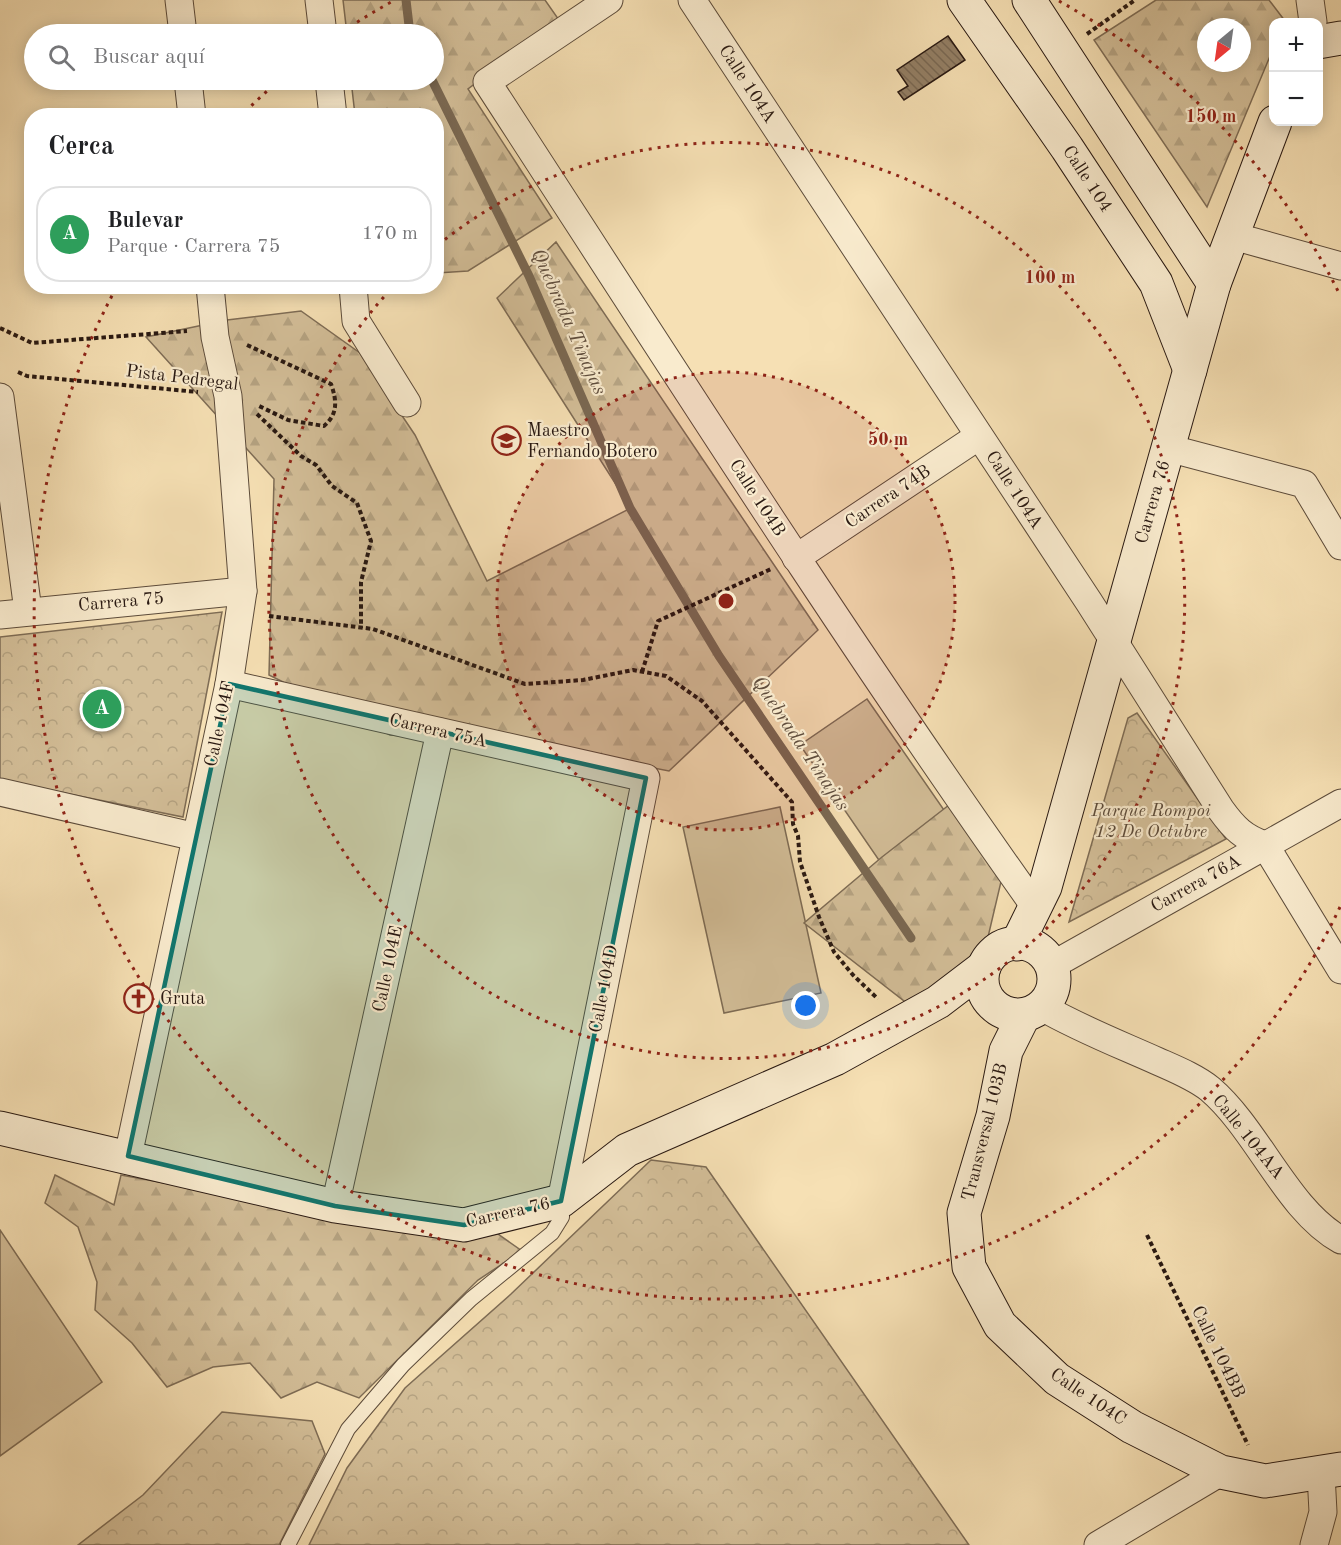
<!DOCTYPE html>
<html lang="es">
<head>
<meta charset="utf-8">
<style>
  body { margin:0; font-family:"Old Standard TT",serif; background:#f2f2f2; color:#202124 }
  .controls { position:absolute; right:18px; top:18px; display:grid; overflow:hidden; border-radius:12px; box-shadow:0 3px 15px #0003 }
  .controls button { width:54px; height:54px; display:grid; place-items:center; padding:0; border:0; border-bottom:2px solid #e0e0e0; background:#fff; color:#202124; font:30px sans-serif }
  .compass { position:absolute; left:1197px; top:18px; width:54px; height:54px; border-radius:50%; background:#fff; box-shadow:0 3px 15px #0003; rotate:209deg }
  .you { position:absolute; left:806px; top:1006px; width:21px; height:21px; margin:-15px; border:4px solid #fff; border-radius:50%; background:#1a73e8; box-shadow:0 0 0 9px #1a73e833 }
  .badge { display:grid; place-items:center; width:39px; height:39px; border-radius:50%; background:#d93025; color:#fff; font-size:20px; font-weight:700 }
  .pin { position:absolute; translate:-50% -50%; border:3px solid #fff; box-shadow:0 2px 6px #0006 }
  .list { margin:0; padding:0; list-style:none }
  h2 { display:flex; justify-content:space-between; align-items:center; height:78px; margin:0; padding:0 24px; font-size:26px }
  h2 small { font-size:20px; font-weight:400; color:#757577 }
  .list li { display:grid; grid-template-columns:39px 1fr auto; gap:18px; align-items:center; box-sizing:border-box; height:96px; margin:0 12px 12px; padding:0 12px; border:2px solid #e0e0e0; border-radius:24px }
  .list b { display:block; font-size:22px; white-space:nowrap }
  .list p { margin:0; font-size:20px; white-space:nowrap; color:#757577 }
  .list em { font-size:20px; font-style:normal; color:#757577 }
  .icon { flex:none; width:33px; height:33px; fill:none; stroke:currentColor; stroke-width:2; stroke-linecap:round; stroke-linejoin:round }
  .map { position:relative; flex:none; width:1341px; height:1545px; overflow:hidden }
  .search { position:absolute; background:#fff; box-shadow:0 3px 15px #0003; left:24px; top:24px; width:420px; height:66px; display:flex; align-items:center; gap:15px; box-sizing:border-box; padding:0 21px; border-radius:33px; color:#757577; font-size:22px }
  .panel { position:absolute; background:#fff; box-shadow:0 3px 15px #0003; left:24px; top:108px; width:420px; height:186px; border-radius:24px }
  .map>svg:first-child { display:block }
</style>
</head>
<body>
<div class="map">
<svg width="1341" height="1545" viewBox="0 0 1341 1545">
  <defs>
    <pattern id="forest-firs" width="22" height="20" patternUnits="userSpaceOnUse" patternTransform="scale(1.5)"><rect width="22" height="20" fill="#d3be98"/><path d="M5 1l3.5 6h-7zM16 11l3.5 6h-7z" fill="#b5a382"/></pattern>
    <pattern id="park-crowns" width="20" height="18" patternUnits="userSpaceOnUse" patternTransform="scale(1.5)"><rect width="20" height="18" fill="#d3be98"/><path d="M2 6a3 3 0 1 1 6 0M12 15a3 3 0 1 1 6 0" fill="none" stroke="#b5a382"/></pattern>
    <pattern id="building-back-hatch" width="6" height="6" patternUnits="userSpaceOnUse" patternTransform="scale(1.5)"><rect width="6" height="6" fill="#948066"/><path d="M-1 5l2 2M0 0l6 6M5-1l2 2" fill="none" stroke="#796853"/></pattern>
  </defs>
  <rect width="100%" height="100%" fill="#f6e0b4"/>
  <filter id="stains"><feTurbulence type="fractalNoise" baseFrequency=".00333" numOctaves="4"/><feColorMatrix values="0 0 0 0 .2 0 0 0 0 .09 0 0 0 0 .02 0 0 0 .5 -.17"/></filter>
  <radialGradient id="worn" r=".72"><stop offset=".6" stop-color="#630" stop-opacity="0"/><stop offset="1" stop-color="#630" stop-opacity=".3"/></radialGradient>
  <g fill="#d3be98" stroke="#7e6c55" stroke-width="1.5">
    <path d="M867,699L953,823L885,869L800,745Z"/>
    <path d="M780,807L821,993L724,1013L683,827Z"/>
    <path d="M0,1230L102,1382L0,1456Z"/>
  </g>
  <g fill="url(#forest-firs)" stroke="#7e6c55" stroke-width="1.5" fill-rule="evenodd">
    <path d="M343,0H545L559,20L468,89L552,218L468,271L437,273L436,116L355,115L351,80H434V34H347Z"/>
    <path d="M1156,0H1269L1285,21L1274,22L1273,49L1207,207L1094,40ZM1206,27H1242V63H1206Z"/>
    <path d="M556,242L818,630L669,771L541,746L390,735L269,675L274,479L146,337L227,320L301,311L360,353L415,435L487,581L631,508L497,298Z"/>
    <path d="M949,805L1004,869L984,954L908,1004L804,923L882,857Z"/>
    <path d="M55,1175L114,1205L121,1175L456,1237L488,1227L522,1251L478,1280L359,1398L317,1382L281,1398L250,1363L213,1367L167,1387L132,1343L95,1310L97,1282L78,1227L45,1203Z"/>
  </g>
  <g fill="url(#park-crowns)" stroke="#7e6c55" stroke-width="1.5">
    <path d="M222,612L183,817L0,780V637Z"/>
    <path d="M1137,713L1226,839L1069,922L1128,718Z"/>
    <path d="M651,1160L706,1167L969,1545H309L347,1468L405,1388L511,1294Z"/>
    <path d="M222,1412L312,1421L325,1454L279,1545H78L143,1495Z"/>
  </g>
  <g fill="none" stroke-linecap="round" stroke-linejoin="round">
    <g stroke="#7a6852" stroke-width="9">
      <path d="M406,0L410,34"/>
      <path d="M432,80L529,276L630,508L719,656L911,938"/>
    </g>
  </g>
  <path fill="url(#building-back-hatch)" stroke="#291912" stroke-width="1.5" d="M948,36L965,60L904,100L898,92L908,86L897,70Z"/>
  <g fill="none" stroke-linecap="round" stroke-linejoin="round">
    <defs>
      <path id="lane" d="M288,1545L348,1429L403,1365L471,1299L552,1233L562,1217L561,1201"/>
      <g id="street">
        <path d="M179,0L183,34"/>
        <path d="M319,0L323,34"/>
        <path d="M609,0L487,82C667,359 844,638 1036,908"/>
        <path d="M692,0L1089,602L1221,810C1234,828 1244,838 1265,845L1341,970"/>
        <path d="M1310,0L1313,22"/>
        <path d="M188,80L192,116"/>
        <path d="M329,80L333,116"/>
        <path d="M1233,236L1341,266"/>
        <path d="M353,286L356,321L407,403"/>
        <path d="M0,397L28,611"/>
        <path d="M1168,448L1304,484L1341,546"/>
        <path d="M796,558L979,436"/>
        <path d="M0,615L243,591"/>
        <path d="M229,684L646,778L561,1201"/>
        <path d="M0,792L196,837"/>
        <path d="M1051,966L1341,803"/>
        <path d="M1042,1007C1078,1028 1119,1044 1157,1061C1175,1069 1195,1077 1210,1089C1258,1130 1287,1210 1341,1240"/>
        <path d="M128,1156L229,684L243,591L228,396L215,337L210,286"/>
        <path d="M335,1206L440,732"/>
        <path d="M1098,1545L1221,1472"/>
        <path d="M1314,1545L1323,1512L1321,1474"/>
      </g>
      <g id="secondary">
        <path d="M964,0L1067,148L1156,283L1190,370"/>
        <path d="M1029,0L1214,284"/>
        <path d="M1318,42L1341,38"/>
        <circle cx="1018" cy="979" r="36"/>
        <path d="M1017,944L1045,887L1214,284L1275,122"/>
        <path d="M1024,1015L1006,1051L993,1116L964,1213L969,1267L1000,1325L1057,1379L1132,1427L1221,1472L1265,1481L1341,1469"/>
        <path d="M0,1128L335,1206L464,1225L561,1201L627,1150L835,1059L938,1002L984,967"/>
      </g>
    </defs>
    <use href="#lane" stroke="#5c4b3a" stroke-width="16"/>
    <use href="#street" stroke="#5c4b3a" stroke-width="29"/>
    <use href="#secondary" stroke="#291912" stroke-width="35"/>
    <g stroke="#291912" stroke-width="4" stroke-dasharray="4.5 3" stroke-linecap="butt">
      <path d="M1087,34L1135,0"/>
      <path d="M0,328L32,343L187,331"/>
      <path d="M247,345L331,384C337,401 338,414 324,426L288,420L257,405"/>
      <path d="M18,372L27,376L198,392"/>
      <path d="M257,414L301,456L316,465L332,486L357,503L371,541L361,582V628"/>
      <path d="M269,616L373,629L525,684L583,680L633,670L666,676L702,701L792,802L793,824L798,836L800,862L819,917L834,952L853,975L878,999"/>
      <path d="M642,672L658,621L771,569"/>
      <path d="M1147,1235L1248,1445"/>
    </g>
    <use href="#lane" stroke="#f9ebce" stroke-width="14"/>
    <use href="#street" stroke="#f9ebce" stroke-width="27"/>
    <use href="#secondary" stroke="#f9ebce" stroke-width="33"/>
  </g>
  <path fill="#0f766e" fill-opacity="0.2" stroke="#0f766e" stroke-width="4.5" stroke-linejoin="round" d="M229,684L646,778L561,1201L464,1225L335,1206L128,1156Z"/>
  <circle cx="726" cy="601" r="229" fill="#8f2418" fill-opacity=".12"/>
  <g fill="none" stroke="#8f2418" stroke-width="3" stroke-dasharray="3 6">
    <circle cx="726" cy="601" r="229"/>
    <path d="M438 245A458 458 0 1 1 391 289"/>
    <path d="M1340 907A686 686 0 1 1 115 290M245 112A686 686 0 0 1 276 83M342 32A686 686 0 0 1 393 1M1059 1A686 686 0 0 1 1340 295"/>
  </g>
  <defs>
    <symbol id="school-ring" viewBox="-11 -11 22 22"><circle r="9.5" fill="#f9ebce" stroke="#8f2418" stroke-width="1.5"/><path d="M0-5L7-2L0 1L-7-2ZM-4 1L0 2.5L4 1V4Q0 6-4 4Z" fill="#8f2418"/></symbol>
    <symbol id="church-ring" viewBox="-11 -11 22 22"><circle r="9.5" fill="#f9ebce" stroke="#8f2418" stroke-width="1.5"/><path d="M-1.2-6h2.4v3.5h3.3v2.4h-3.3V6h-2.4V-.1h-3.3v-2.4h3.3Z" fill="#8f2418"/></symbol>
  </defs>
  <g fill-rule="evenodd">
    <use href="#school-ring" x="490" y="424" width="33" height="33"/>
    <use href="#church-ring" x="122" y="982" width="33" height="33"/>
  </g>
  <g text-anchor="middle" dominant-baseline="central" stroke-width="4.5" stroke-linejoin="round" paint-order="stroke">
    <g font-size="18" fill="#291912" stroke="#f9ebce">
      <text transform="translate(747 84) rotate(57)">Calle 104A</text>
      <text transform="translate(1087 179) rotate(57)">Calle 104</text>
      <text transform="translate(182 378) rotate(7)">Pista Pedregal</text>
      <text transform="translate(1014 490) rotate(57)">Calle 104A</text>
      <text transform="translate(888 497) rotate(-34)">Carrera 74B</text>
      <text transform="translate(757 498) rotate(57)">Calle 104B</text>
      <text transform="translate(1153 502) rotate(-74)">Carrera 76</text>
      <text transform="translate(121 602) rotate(-5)">Carrera 75</text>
      <text transform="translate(220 724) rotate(-78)">Calle 104F</text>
      <text transform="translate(438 731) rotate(13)">Carrera 75A</text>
      <text transform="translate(1196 884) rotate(-29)">Carrera 76A</text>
      <text transform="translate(388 969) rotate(-78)">Calle 104E</text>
      <text transform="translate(604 989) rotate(-79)">Calle 104D</text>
      <text transform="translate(985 1132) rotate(-76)">Transversal 103B</text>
      <text transform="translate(1248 1137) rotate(51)">Calle 104AA</text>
      <text transform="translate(508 1213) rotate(-13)">Carrera 76</text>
      <text transform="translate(1218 1352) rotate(64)">Calle 104BB</text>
      <text transform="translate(1088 1397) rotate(34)">Calle 104C</text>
    </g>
    <g font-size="18" fill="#291912" stroke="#f9ebce" text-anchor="start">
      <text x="527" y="431">Maestro<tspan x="527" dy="21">Fernando Botero</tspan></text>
      <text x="160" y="999">Gruta</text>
    </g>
    <g font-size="18" font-style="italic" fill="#5c4b3a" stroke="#f9ebce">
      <text x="1151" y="811">Parque Rompoi<tspan x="1151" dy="21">12 De Octubre</tspan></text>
    </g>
    <g font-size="20" font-style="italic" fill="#5f4d3d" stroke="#f9ebce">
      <text transform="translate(568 322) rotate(66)">Quebrada Tinajas</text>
      <text transform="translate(800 744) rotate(56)">Quebrada Tinajas</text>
    </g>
  </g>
  <circle cx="726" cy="601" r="9" fill="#8f2418" stroke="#f9ebce" stroke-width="3"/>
  <g font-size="18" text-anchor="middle" font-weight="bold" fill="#8f2418" stroke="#f9ebce" stroke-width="4.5" stroke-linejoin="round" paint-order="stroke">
    <text x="1211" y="122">150 m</text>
    <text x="1050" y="283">100 m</text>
    <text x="888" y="445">50 m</text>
  </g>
  <rect width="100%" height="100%" filter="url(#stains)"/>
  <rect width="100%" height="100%" fill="url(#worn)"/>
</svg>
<div class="controls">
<button>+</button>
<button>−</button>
</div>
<svg class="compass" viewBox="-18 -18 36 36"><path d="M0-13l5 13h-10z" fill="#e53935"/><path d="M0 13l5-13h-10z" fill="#757577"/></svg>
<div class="you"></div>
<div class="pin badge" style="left:102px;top:709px;background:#2e9e5b">A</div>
<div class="search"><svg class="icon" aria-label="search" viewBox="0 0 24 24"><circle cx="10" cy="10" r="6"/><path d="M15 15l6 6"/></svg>Buscar aquí</div>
<section class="panel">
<h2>Cerca<small></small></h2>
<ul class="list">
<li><span class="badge" style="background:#2e9e5b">A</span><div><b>Bulevar</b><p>Parque · Carrera 75</p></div><em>170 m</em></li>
</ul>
</section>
</div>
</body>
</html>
